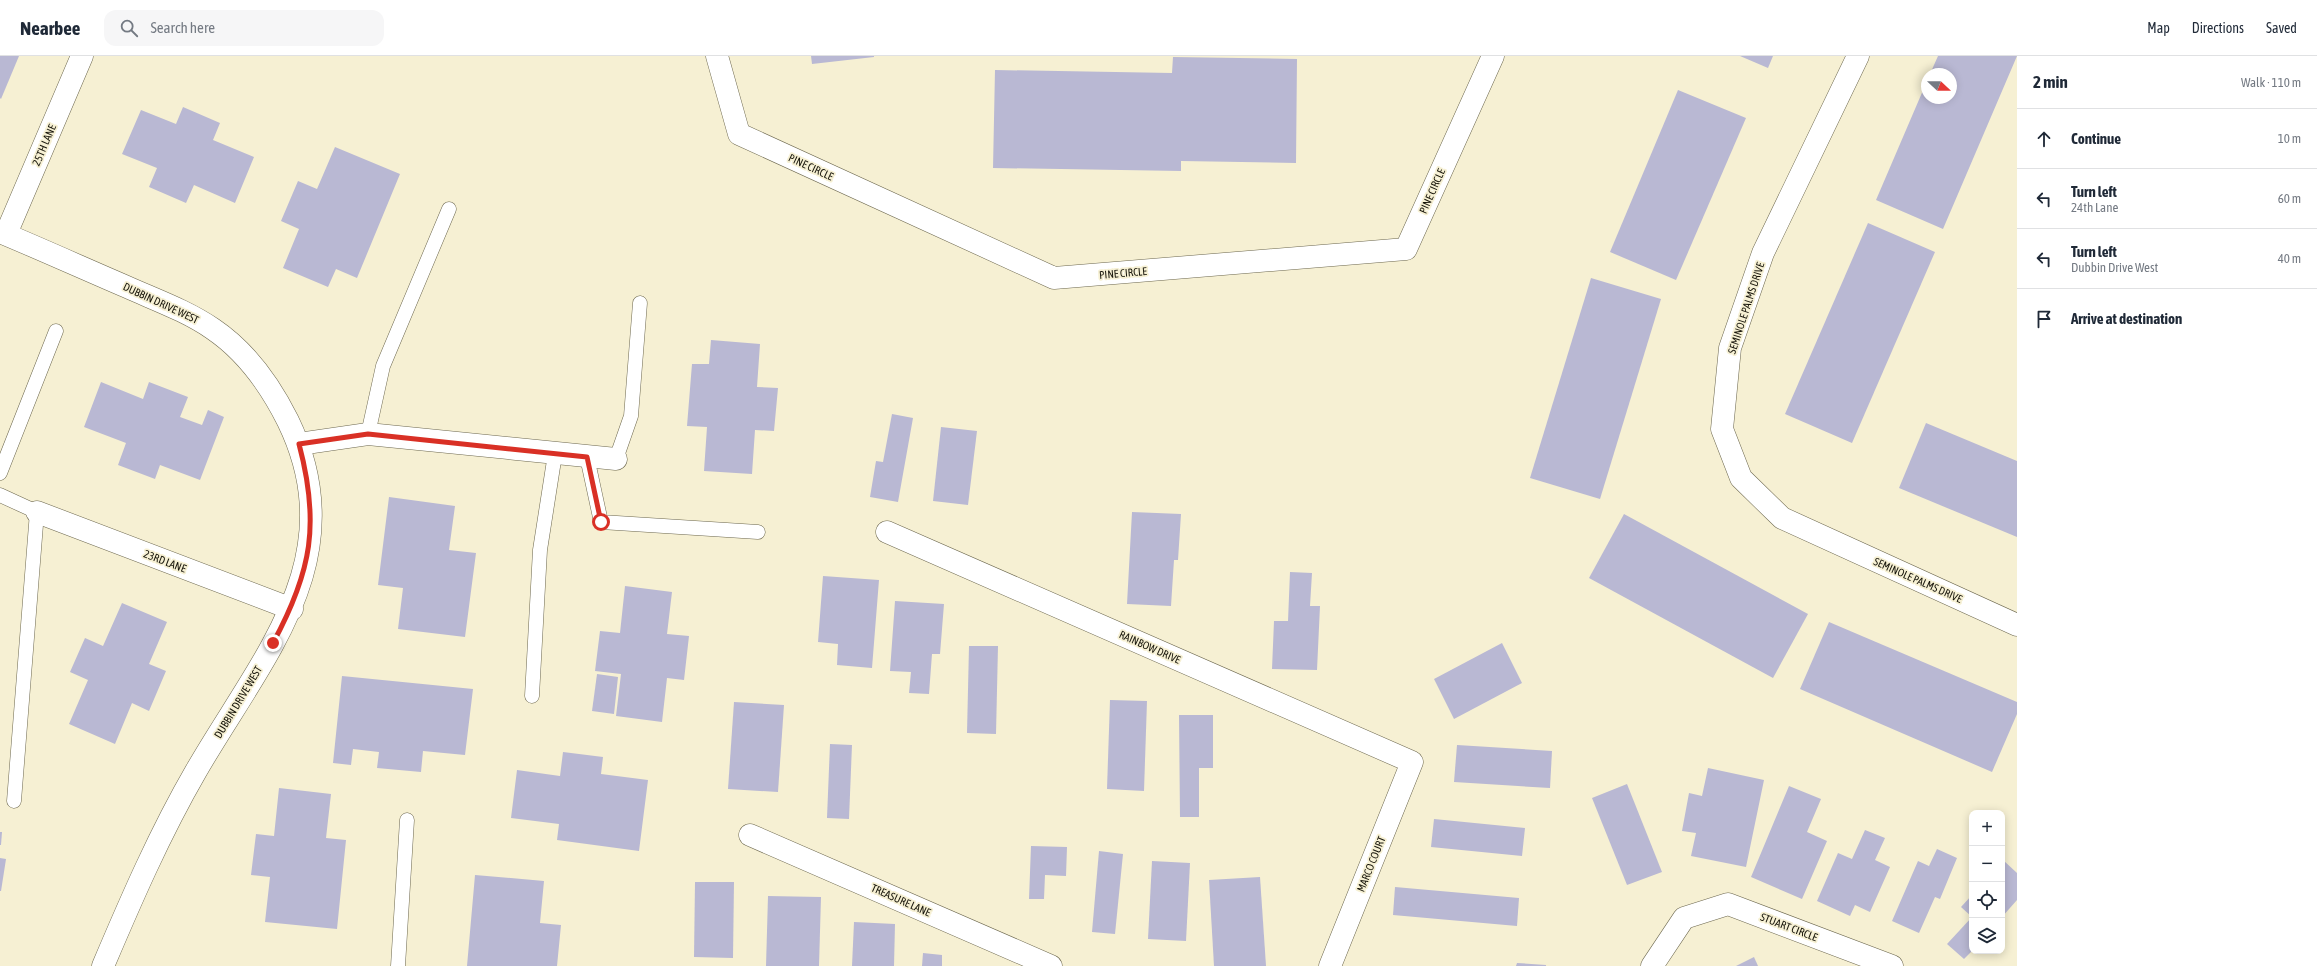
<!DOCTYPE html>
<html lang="en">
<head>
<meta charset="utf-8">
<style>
  body { margin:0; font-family:"Asap Condensed",sans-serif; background:#f6f6f7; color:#1f2937 }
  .controls { position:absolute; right:12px; bottom:12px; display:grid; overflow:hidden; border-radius:8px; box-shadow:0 2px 10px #0003 }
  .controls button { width:36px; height:36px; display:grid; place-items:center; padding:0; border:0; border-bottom:1px solid #e0e1e3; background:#fff; color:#1f2937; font:20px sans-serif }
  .compass { position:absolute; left:1921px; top:12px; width:36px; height:36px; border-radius:50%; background:#fff; box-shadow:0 2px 10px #0003; rotate:112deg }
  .stop { position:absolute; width:12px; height:12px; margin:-9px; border:3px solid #d93025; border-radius:50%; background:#fff }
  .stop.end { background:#d93025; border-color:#fff; box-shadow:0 1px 4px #0008 }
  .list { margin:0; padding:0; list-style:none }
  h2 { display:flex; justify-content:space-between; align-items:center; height:52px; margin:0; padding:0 16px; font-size:17px }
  h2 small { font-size:13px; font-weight:400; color:#747a83 }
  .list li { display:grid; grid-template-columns:26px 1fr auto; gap:12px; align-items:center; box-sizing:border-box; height:60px; padding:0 16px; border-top:1px solid #e0e1e3 }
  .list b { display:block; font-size:15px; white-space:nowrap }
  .list p { margin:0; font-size:13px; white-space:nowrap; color:#747a83 }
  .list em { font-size:13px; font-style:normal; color:#747a83 }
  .icon { flex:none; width:22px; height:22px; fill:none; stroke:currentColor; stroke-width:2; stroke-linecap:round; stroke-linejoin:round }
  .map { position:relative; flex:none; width:2017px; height:910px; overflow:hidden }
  header { display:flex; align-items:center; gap:24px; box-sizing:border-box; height:56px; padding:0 20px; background:#fff; border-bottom:1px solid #e0e1e3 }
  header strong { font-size:19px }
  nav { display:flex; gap:22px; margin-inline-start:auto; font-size:14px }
  .search { width:280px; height:36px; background:#f6f6f7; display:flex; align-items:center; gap:10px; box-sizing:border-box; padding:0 14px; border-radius:12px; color:#747a83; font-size:15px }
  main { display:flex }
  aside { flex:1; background:#fff }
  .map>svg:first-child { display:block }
</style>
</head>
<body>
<header>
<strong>Nearbee</strong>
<div class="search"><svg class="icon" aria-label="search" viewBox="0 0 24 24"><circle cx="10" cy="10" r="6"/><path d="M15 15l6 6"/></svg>Search here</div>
<nav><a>Map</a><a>Directions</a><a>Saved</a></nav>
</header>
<main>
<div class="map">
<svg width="2017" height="910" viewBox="0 0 2017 910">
  <rect width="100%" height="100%" fill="#f6f0d3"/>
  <g fill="#b9b8d3">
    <path d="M0,0H19L1,43L0,42Z"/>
    <path d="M811,0H874V1L812,8Z"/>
    <path d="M1740,0H1773L1768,12Z"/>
    <path d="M1938,0H2017L1943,173L1876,144L1927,25V42H1951V18H1930Z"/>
    <path d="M1173,1L1297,3L1296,107L1181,105V115L993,112L995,14L1172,17Z"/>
    <path d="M1678,34L1746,62L1676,224L1610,196Z"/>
    <path d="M183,51L220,67L213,84L254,101L235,147L194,129L186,147L149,131L157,112L122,98L141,54L176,68Z"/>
    <path d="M335,91L400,118L357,222L336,213L328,231L283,212L299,173L281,165L298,125L317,133Z"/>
    <path d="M1868,167L1935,196L1852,387L1785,358Z"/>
    <path d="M1591,222L1661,243L1600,443L1530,422Z"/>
    <path d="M711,284L760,288L757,331L778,332L774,375L755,374L752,418L704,415L707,371L687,370L692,308H709Z"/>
    <path d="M101,326L143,343L149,326L188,341L180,361L202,369L208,354L224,361L200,424L160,409L155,423L118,409L126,387L84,371Z"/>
    <path d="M892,358L913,362L898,446L870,441L876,405L883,406Z"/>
    <path d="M1926,367L2017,405V481L1899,432Z"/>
    <path d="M941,371L977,375L968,449L933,445Z"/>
    <path d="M389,441L455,450L449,494L476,497L465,581L398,573L403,532L378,529Z"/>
    <path d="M1132,456L1181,458L1178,504H1174L1171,550L1127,548Z"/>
    <path d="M1624,458L1808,558L1773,622L1589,522Z"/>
    <path d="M1290,516L1312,517L1310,550H1320L1317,614L1272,613L1274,565H1288Z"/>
    <path d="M823,520L879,524L872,612L837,609L838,588L818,586Z"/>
    <path d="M625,530L672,536L667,578L689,580L684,624L667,622L662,666L616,660L621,618L595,615L600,575L620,577Z"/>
    <path d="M895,545L944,548L940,598H932L929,638L909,637L911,616L890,615Z"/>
    <path d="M122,547L167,566L149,608L166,615L149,655L132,647L115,688L69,668L88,624L70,616L85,582L103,590Z"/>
    <path d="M1829,566L2017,646V658L1992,716L1800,633Z"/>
    <path d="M1502,587L1522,627L1454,663L1434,623Z"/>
    <path d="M969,590H998L996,678L967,677Z"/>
    <path d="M597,618L618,621L614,658L592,655Z"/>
    <path d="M342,620L473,633L465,699L423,695L421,716L377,712L379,696L353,693L351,709L333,707Z"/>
    <path d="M1110,644L1147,645L1144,735L1107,733Z"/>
    <path d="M734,646L784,649L778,736L728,733Z"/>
    <path d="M1179,659H1213V712H1199V761H1180Z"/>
    <path d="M830,688L852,689L849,763L827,762Z"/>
    <path d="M1457,689L1552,695L1550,732L1454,726Z"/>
    <path d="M563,696L603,701L601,718L648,724L639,795L557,784L559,768L511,762L517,714L560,720Z"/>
    <path d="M1708,712L1764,724L1746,811L1691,800L1696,777L1682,775L1689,737L1702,740Z"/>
    <path d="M1627,728L1662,816L1627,829L1592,742Z"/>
    <path d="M1789,730L1821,743L1807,776L1827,785L1802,843L1751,821Z"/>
    <path d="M279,732L331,738L326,782L346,784L337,873L265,866L270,821L251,819L256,778L274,780Z"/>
    <path d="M1434,763L1525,772L1522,800L1431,791Z"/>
    <path d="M1865,774L1885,782L1875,804L1890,811L1870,856L1855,849L1850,860L1817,845L1838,797L1852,803Z"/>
    <path d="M0,776H2L1,789H0Z"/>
    <path d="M1031,790L1067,791L1066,820L1045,819L1044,843H1029Z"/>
    <path d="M1937,793L1957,802L1940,843L1935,841L1919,877L1892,865L1918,805L1929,810Z"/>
    <path d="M1099,795L1123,798L1115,878L1092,876Z"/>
    <path d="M0,802L6,803L1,835H0Z"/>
    <path d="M2003,804L2017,817V844L2002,861Z"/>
    <path d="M1152,805L1190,807L1186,885L1148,883Z"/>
    <path d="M475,819L544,825L540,867L561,869L557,910H467Z"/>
    <path d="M1260,821L1266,910H1214L1209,824Z"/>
    <path d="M695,826H734L733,902L694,901Z"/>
    <path d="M1395,831L1519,842L1517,870L1393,859Z"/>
    <path d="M1972,839V861L1961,851Z"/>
    <path d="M768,840L821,841L819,910H766Z"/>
    <path d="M1972,861V895L1964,903L1947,888Z"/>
    <path d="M854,866L895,868L894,910H852Z"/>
    <path d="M923,897L942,899V910H922Z"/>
    <path d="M1754,901L1758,910H1736Z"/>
    <path d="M1517,907L1546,909V910H1516Z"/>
  </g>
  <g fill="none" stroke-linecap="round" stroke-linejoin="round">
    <defs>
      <g id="service">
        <path d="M368,378L383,310L449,153"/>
        <path d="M587,401L601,466L758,476"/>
        <path d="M616,403L631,360L640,247"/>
        <path d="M0,417L56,275"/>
        <path d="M0,439L37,456L14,745"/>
        <path d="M532,640L540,494L555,398"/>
        <path d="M398,910L407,764"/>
      </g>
      <g id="minor">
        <path d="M717,0L739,78L1054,222L1406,193L1493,0"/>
        <path d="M1858,0L1763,197L1730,292L1722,373L1741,422L1782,462L2017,569"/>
        <path d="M0,176C43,194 85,213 127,231C156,244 187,255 213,273C247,296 270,329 288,365C355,503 261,602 196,715C160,777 131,844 103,910"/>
        <path d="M6,178L82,0"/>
        <path d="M299,388L368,378L616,403"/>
        <path d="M37,456L292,553"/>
        <path d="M887,476L1412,706L1330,910"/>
        <path d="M750,779L1051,910"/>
        <path d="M1652,910L1684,862L1728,848L1892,910"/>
      </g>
    </defs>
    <use href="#service" stroke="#6d684f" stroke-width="15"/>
    <use href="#minor" stroke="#6d684f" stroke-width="23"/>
    <use href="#service" stroke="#fff" stroke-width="14"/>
    <use href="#minor" stroke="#fff" stroke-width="22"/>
  </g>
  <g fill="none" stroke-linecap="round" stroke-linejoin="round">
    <path stroke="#d93025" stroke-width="5" d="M273,587C312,515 320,467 299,388L368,378L587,401L601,466"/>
  </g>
  <g text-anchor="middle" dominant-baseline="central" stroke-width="3.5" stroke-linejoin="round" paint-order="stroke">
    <g font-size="11" fill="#151309" stroke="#f6f0d3">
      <text transform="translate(44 89) rotate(-67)">25TH LANE</text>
      <text transform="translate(811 111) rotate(25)">PINE CIRCLE</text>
      <text transform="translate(1432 135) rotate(-66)">PINE CIRCLE</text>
      <text transform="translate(1123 217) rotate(-5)">PINE CIRCLE</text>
      <text transform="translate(161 247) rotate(25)">DUBBIN DRIVE WEST</text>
      <text transform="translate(1746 252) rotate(-72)">SEMINOLE PALMS DRIVE</text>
      <text transform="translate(165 505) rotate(21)">23RD LANE</text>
      <text transform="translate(1918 524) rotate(24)">SEMINOLE PALMS DRIVE</text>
      <text transform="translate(1150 591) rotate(24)">RAINBOW DRIVE</text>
      <text transform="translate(238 646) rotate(-59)">DUBBIN DRIVE WEST</text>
      <text transform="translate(1371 808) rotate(-68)">MARCO COURT</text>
      <text transform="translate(901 844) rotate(24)">TREASURE LANE</text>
      <text transform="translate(1789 871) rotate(21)">STUART CIRCLE</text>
    </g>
  </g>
</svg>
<div class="controls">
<button>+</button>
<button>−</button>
<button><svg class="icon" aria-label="locate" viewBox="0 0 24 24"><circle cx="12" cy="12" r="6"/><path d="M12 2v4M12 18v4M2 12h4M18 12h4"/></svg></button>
<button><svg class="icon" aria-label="layers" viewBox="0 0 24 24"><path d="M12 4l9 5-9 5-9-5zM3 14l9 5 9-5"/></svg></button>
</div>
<svg class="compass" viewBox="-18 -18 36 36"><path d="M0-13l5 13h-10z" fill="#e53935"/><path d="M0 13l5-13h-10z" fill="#747a83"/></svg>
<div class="stop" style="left:601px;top:466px"></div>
<div class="stop end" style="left:273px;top:587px"></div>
</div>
<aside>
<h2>2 min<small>Walk · 110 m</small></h2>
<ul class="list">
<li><svg class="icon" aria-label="ahead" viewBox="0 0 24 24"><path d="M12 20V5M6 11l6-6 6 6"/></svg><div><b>Continue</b></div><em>10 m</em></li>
<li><svg class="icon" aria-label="left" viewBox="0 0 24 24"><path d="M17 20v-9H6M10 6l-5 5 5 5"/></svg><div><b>Turn left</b><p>24th Lane</p></div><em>60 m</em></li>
<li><svg class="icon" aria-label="left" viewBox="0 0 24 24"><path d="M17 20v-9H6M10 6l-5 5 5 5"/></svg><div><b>Turn left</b><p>Dubbin Drive West</p></div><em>40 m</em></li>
<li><svg class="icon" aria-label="arrive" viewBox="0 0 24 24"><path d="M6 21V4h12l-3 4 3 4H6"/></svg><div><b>Arrive at destination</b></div></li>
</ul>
</aside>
</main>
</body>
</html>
